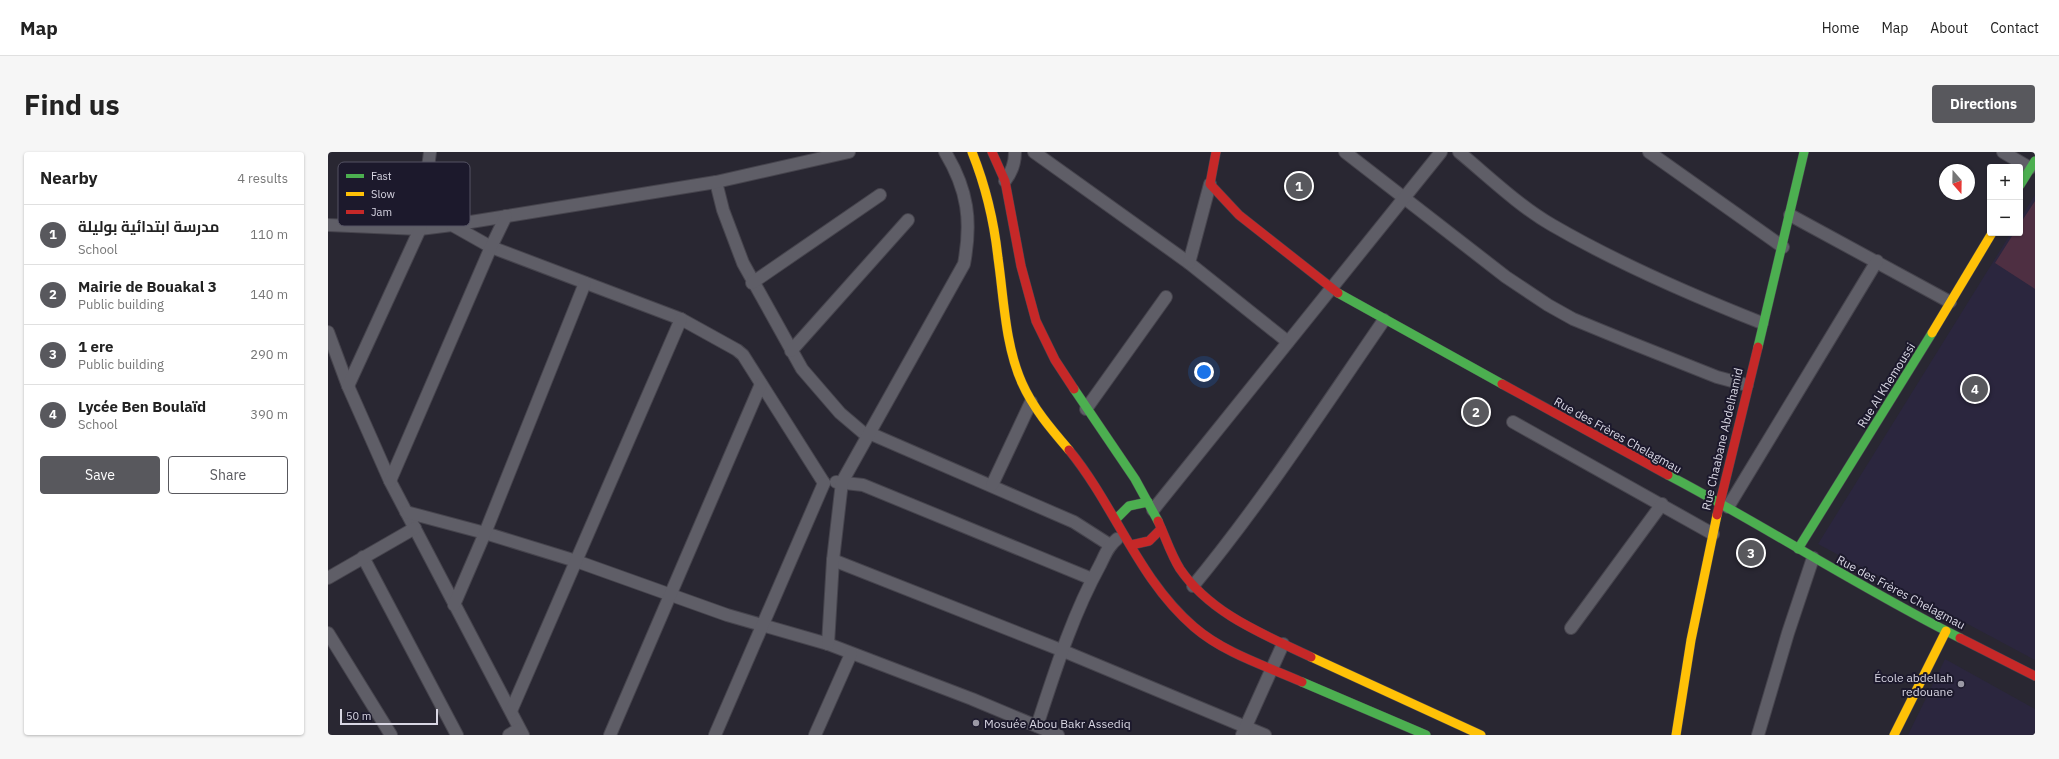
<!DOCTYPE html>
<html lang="en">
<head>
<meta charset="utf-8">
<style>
  body { margin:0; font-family:"IBM Plex Sans",Cairo,sans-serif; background:#f6f6f6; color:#222 }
  .controls { position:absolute; right:12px; top:12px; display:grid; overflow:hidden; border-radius:4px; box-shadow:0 1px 3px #0004 }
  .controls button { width:36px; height:36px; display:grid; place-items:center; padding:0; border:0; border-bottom:1px solid #e0e0e0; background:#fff; color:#222; font:20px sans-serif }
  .compass { position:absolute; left:1611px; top:12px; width:36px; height:36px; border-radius:50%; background:#fff; box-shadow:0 1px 3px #0004; rotate:160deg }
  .scale { position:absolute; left:12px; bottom:10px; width:98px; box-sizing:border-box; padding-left:4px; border:2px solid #d8d6e3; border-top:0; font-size:11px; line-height:14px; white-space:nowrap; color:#d8d6e3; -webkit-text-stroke:3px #1c192c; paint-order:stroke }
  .you { position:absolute; left:876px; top:220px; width:14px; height:14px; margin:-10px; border:3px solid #fff; border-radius:50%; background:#1a73e8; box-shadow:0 0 0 6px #1a73e833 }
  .badge { display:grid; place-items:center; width:26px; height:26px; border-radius:50%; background:#58585d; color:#fff; font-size:13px; font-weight:700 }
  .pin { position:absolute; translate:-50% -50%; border:2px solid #fff; box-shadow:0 1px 4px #0006 }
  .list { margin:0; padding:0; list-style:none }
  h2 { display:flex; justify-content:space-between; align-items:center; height:52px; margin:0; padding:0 16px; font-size:17px }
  h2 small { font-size:13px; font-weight:400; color:#767676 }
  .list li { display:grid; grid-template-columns:26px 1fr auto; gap:12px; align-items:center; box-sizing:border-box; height:60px; padding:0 16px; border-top:1px solid #e0e0e0 }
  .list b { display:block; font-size:15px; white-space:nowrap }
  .list p { margin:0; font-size:13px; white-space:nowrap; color:#767676 }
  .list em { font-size:13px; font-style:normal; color:#767676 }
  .actions { display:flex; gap:8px; padding:12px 16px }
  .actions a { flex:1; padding:9px 0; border:1px solid #58585d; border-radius:4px; text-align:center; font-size:14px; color:#58585d }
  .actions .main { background:#58585d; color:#fff }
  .map { position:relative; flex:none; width:1707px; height:583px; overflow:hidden; border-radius:4px }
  header { display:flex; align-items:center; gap:24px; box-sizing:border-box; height:56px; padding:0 20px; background:#fff; border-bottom:1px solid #e0e0e0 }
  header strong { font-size:19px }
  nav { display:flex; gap:22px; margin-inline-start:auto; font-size:14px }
  .intro { display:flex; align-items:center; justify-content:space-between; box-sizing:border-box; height:96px; padding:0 24px }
  h1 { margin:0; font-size:28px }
  .button { padding:10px 18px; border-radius:4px; background:#58585d; color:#fff; font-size:14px; font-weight:700 }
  main { display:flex; gap:24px; padding:0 24px }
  aside { flex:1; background:#fff; border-radius:4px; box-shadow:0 1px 3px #0004 }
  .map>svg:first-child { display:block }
</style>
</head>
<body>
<header>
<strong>Map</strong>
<nav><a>Home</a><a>Map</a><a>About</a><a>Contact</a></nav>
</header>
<div class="intro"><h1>Find us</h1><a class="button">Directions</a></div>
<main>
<aside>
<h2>Nearby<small>4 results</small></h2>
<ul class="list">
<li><span class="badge">1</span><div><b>مدرسة ابتدائية بوليلة</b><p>School</p></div><em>110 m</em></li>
<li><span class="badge">2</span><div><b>Mairie de Bouakal 3</b><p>Public building</p></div><em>140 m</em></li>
<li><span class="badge">3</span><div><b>1 ere</b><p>Public building</p></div><em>290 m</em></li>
<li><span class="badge">4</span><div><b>Lycée Ben Boulaïd</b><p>School</p></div><em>390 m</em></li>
</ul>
<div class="actions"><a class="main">Save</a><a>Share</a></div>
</aside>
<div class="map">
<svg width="1707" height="583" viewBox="0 0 1707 583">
  <rect width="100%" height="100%" fill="#292732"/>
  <g fill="#2b263e">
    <path d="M1707,43V508L1490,392L1683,81H1692V67Z"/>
    <path d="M1617,507L1707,557V583H1580Z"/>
  </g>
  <path fill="#4e2f42" d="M1707,49V137L1667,111L1686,81H1692V72Z"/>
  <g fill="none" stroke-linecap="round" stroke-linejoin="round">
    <defs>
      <g id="street">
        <path d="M706,0L861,111L960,190"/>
        <path d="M1017,0L1178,125L1220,153L1245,167L1301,190L1389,225L1419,233"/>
        <path d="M1131,0C1160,24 1191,54 1224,73C1291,112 1363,143 1434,171"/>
        <path d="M1321,0L1455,95"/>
        <path d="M1675,0L1702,16"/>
        <path d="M677,29C684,20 687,12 687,0"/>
        <path d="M388,30L395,58L415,111L474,217L512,261L539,284"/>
        <path d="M1462,63L1622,150"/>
        <path d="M0,73L92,77L124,73L388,30L521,0"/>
        <path d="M124,73L163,95L353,167L409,198L415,203L496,331"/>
        <path d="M861,111L882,32"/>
        <path d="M424,131L552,43"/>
        <path d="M0,180L20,234L62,329L195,583"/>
        <path d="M463,199L580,68"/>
        <path d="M20,234L92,77L102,0"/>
        <path d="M758,257L838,145"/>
        <path d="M1185,270L1385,382"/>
        <path d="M541,281L746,370L782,393"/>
        <path d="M62,329L163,95L178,64"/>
        <path d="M508,330L535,333L764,427"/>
        <path d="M664,333L703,250"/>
        <path d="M1400,355L1549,109"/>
        <path d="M825,358L1113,0"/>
        <path d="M78,360L157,381L248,409L399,463L500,492L644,547L730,583"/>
        <path d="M35,405L129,583"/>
        <path d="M505,408L733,498L937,583"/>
        <path d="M0,426L87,376"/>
        <path d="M865,434C935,349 994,258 1056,168"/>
        <path d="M126,453L157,381L257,131"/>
        <path d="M1243,476L1334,352"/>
        <path d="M0,481L63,583"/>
        <path d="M500,492L505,408L514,330L636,112C644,69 640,38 617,0"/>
        <path d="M183,559L353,167"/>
        <path d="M709,574C727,519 744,464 772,413C777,403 780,394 789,387"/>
        <path d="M181,583L191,577"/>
        <path d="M282,583L433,232"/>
        <path d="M387,583L496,331"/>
        <path d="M487,583L523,502"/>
        <path d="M914,583L955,492"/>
        <path d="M1430,583L1460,481L1485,406"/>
      </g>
      <g id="fast">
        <path d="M1692,33L1707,9"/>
        <path d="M1010,141L1174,232"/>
        <path d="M1430,195L1476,0"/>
        <path d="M746,237L807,327L830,369"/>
        <path d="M1340,323C1439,375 1532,436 1632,486"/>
        <path d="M788,367L801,354L820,350"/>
        <path d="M1470,397L1604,181"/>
        <path d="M974,530L1098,583"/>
      </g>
      <g id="slow">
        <path d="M644,0C658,35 666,69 670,106C676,147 677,193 694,231C705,256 723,277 741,298"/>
        <path d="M1604,181L1664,81"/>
        <path d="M983,505L1153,583"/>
        <path d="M1348,583L1363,488L1389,363"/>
        <path d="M1566,583L1618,479"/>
      </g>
      <g id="jam">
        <path d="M664,0L677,29L693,114L708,169L727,208L746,237"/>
        <path d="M888,0L882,32L911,63L1010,141"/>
        <path d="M1174,232L1340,323"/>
        <path d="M741,298C787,354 810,427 866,475C896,501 938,514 974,530"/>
        <path d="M1389,363L1430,195"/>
        <path d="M830,369C837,384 843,403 852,417C883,462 935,482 983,505"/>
        <path d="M803,393L821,389L833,377"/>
        <path d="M1632,486L1707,524"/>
      </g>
    </defs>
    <use href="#street" stroke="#46444d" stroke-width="14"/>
    <use href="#fast" stroke="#46444d" stroke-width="10"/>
    <use href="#slow" stroke="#46444d" stroke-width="10"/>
    <use href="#jam" stroke="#46444d" stroke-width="10"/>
    <use href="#street" stroke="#5f5e67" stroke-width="12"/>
    <use href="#fast" stroke="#4caf50" stroke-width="9"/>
    <use href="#slow" stroke="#ffc107" stroke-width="9"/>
    <use href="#jam" stroke="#c62828" stroke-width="9"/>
  </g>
  <g fill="#9b99a5" stroke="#1c192c" stroke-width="1.5">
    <circle cx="1633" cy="532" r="4"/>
    <circle cx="648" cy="571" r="4"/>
  </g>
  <g text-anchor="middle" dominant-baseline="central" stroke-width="4" stroke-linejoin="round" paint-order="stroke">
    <g font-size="12" fill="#d8d6e3" stroke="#1c192c">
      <text transform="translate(1558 233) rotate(-58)">Rue Al Khemoussi</text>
      <text transform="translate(1290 283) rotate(29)">Rue des Frères Chelagmau</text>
      <text transform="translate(1394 287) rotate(-77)">Rue Chaabane Abdelhamid</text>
      <text transform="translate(1573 440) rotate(28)">Rue des Frères Chelagmau</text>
    </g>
    <g font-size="12" fill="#d8d6e3" stroke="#1c192c" text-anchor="end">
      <text x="1625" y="525">École abdellah<tspan x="1625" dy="14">redouane</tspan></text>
      <text x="656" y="571" text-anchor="start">Mosuée Abou Bakr Assediq</text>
    </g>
  </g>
  <rect x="10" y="10" width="132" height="64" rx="6" fill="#1c192c" stroke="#545263" stroke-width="1"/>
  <rect x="18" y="22" width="18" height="4" fill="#4caf50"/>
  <rect x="18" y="40" width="18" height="4" fill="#ffc107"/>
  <rect x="18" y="58" width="18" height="4" fill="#c62828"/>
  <g font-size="11" fill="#d8d6e3">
    <text x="43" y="28">Fast</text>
    <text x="43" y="46">Slow</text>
    <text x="43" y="64">Jam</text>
  </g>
</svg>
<div class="controls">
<button>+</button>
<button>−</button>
</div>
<svg class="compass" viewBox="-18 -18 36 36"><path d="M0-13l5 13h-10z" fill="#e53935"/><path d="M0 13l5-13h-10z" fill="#767676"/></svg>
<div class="scale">50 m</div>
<div class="you"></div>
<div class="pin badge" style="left:971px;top:34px">1</div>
<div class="pin badge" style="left:1148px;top:260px">2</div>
<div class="pin badge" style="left:1423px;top:401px">3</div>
<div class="pin badge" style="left:1647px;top:237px">4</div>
</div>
</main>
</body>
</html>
